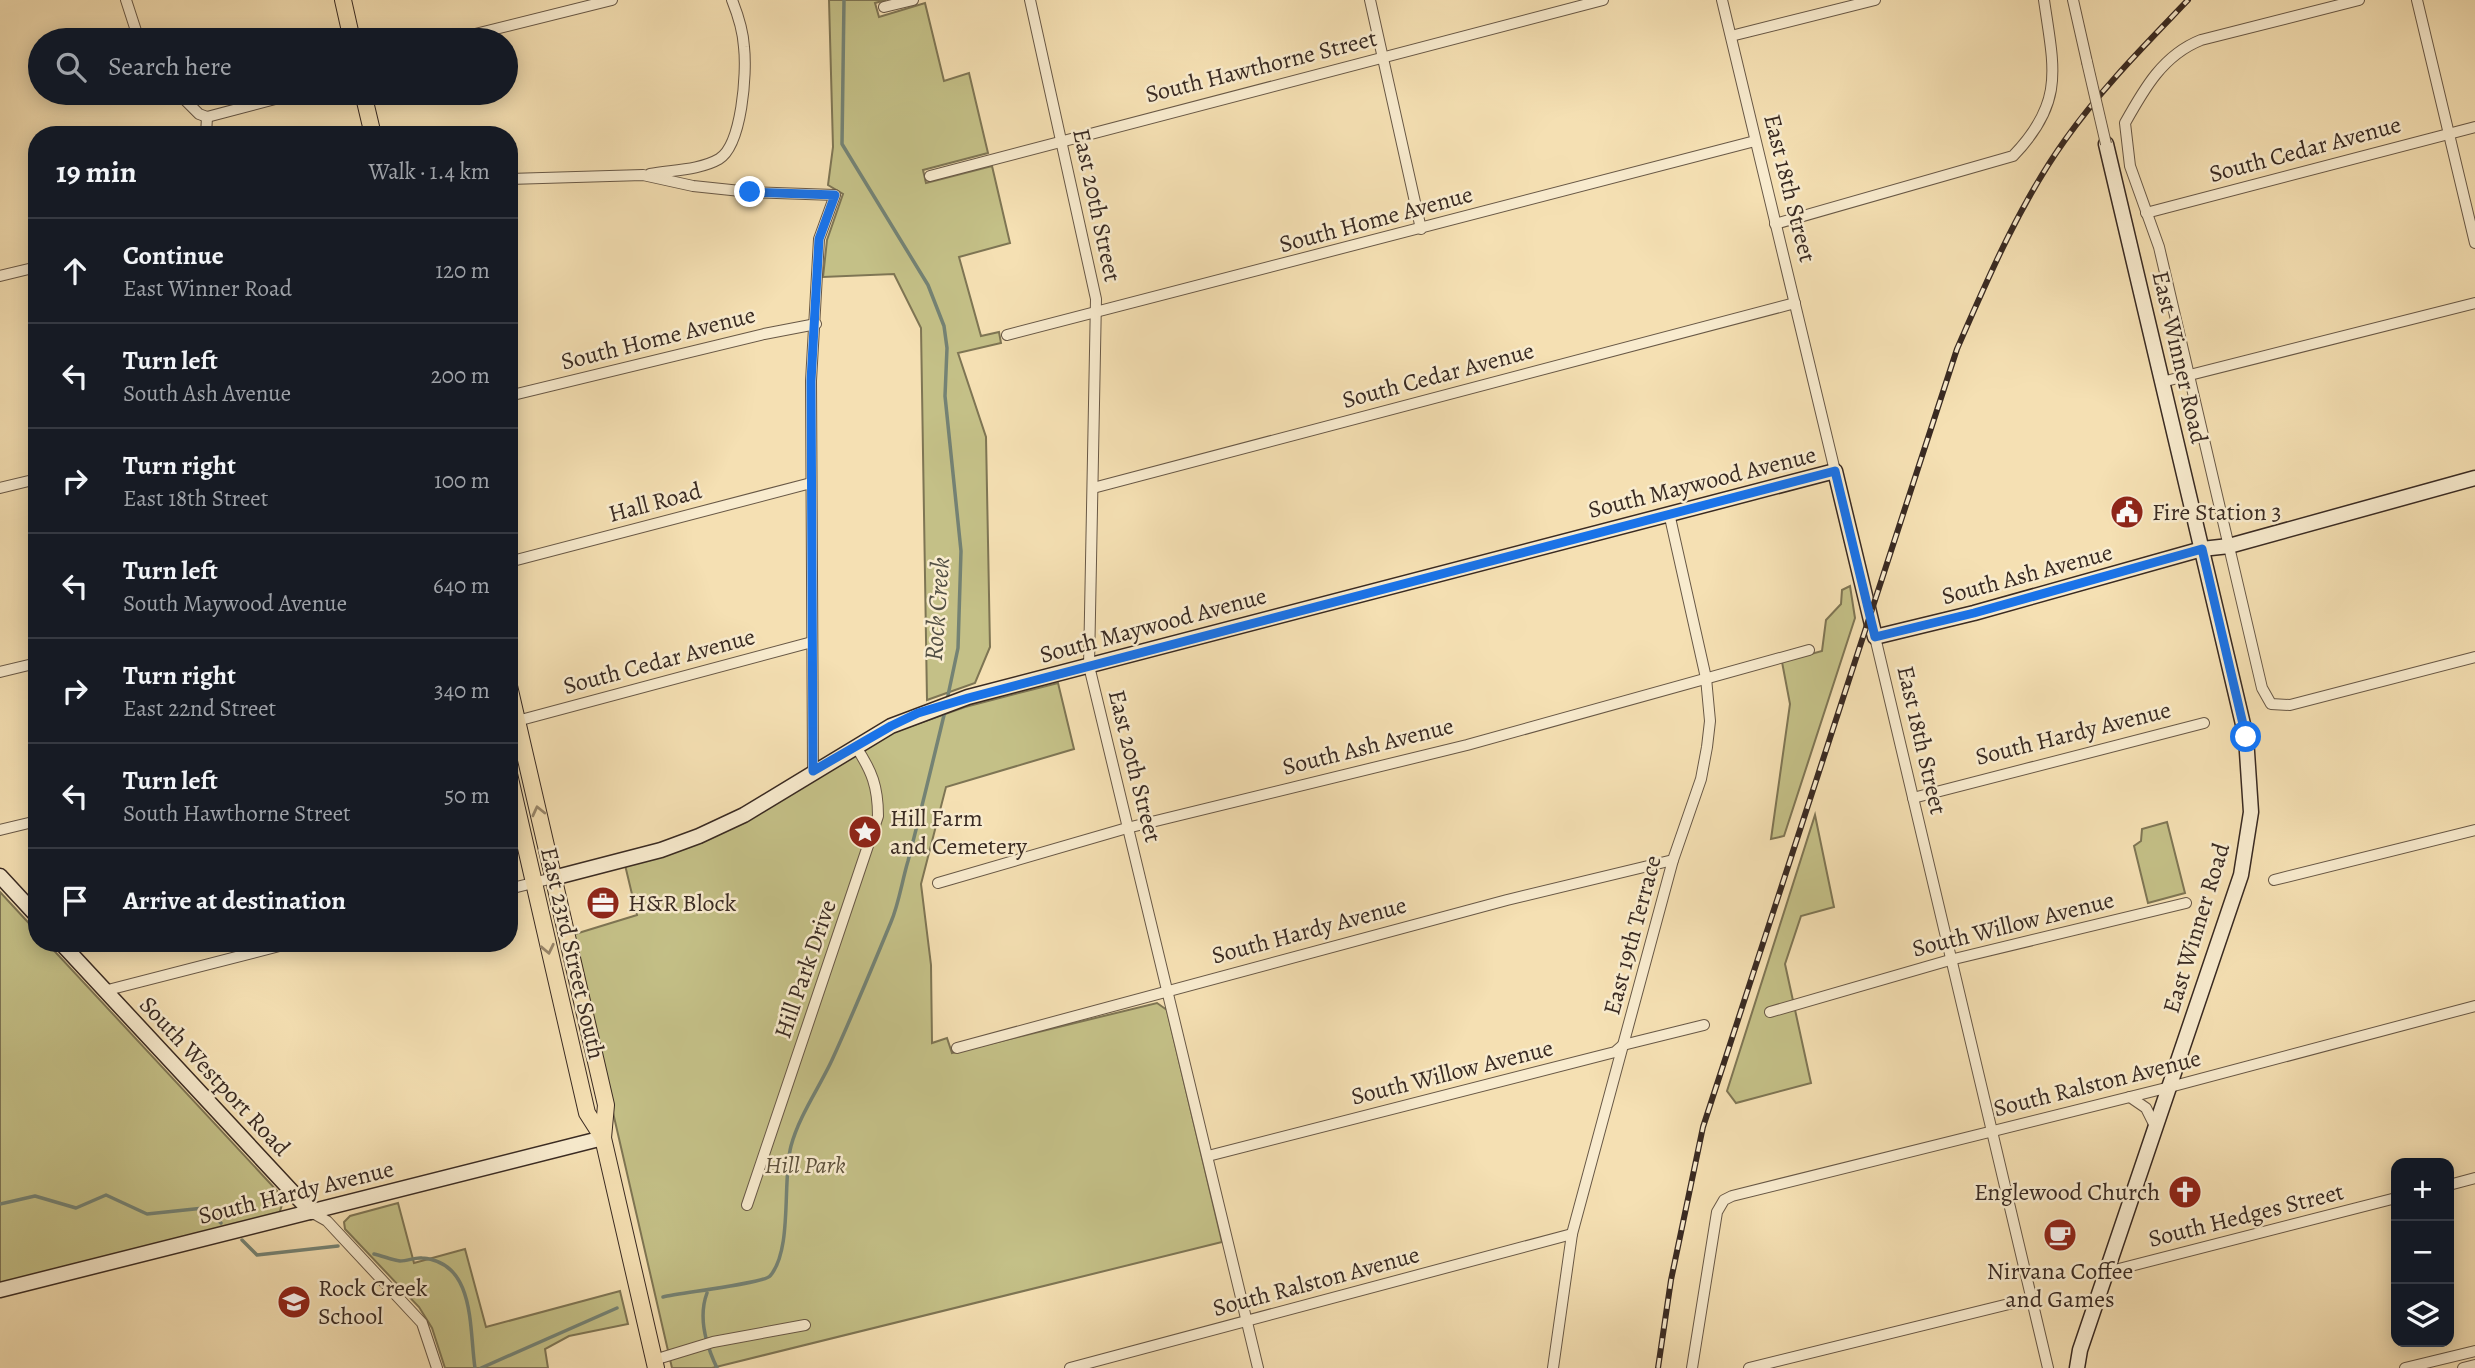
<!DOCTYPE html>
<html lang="en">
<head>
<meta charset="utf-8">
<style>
  body { margin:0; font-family:Alegreya,serif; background:#20242c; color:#f1f3f6 }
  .controls { position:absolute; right:21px; bottom:21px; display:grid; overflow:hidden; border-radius:14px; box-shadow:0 4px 18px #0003 }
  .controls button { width:63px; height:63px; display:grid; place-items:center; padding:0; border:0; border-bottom:2px solid #363941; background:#171b24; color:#f1f3f6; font:35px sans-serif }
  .stop { position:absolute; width:21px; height:21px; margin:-16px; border:5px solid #1a73e8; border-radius:50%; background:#fff }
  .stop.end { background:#1a73e8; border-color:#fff; box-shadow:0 2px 7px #0008 }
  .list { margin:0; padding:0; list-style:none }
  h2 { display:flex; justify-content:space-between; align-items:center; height:91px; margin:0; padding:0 28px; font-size:30px }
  h2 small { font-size:23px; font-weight:400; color:#9ea1a6 }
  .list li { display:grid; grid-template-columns:46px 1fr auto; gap:21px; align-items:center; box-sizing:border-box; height:105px; padding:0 28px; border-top:2px solid #363941 }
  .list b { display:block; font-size:26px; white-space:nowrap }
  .list p { margin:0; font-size:23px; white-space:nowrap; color:#9ea1a6 }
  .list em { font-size:23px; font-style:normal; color:#9ea1a6 }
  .icon { flex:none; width:38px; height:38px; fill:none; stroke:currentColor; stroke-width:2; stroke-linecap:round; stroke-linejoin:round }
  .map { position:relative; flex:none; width:2475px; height:1368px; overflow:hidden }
  .search { position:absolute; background:#171b24; box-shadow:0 4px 18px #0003; left:28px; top:28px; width:490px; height:77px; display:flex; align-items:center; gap:18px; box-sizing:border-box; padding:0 24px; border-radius:38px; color:#9ea1a6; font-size:26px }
  .panel { position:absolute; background:#171b24; box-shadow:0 4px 18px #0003; left:28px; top:126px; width:490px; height:826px; border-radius:28px }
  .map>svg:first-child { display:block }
</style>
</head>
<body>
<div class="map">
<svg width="2475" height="1368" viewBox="0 0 2475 1368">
  <rect width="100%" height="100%" fill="#f5e0b3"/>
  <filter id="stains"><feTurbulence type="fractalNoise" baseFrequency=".00286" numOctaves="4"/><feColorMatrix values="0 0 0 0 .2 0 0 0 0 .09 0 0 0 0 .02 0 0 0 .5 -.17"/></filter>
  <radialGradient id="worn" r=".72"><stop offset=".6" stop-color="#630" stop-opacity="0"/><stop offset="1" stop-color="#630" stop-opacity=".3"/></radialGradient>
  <g fill="#c4c087" stroke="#7e7554" stroke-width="2">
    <path d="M829,0H886L875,3L879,17L925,3L944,81L969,73L988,153L923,170L926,183L992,166L1010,243L959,257L981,336L999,332L1001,343L958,353L986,437L990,647L975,683L927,700L921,328L894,274L823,277L827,240L843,194L828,185L833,147Z"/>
    <path d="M1850,586L1855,618L1784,836L1771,839L1790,704L1782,662L1822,651L1826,620L1841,604L1842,590Z"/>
    <path d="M1058,683L1074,749L946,787L921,884L931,965L932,1043L947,1038L952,1053L1157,1003L1167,1010L1222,1242L712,1368H672L572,935L637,915L625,865L672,851L894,732L965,707Z"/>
    <path d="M1815,815L1834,907L1801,916L1785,964L1811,1083L1736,1103L1727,1091Z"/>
    <path d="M2167,822L2185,893L2148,903L2134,846L2141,841L2142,829Z"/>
    <path d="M0,892L37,932V943H47L280,1194L283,1202L279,1214L0,1284Z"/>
    <path d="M398,1203L414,1263L465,1249L486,1327L620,1291L628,1324L569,1336L545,1349L548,1368H445L432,1328L419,1307L345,1229L344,1222L350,1216Z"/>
  </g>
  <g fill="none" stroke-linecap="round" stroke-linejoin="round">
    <g stroke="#748274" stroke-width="3.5">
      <path d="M844,0L842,144L928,285L944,326L947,348L945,396L961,551L958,648L947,700"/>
      <path d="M0,1204L35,1196L76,1208L106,1195L147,1214L204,1208L221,1223"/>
      <path d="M242,1240L257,1255L338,1246"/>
      <path d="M374,1254C383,1256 392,1260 400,1261C408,1261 415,1257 422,1258C476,1262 469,1329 475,1368"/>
      <path d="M707,1293C698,1317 706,1345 717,1368"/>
      <path d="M663,1297C679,1293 765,1283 770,1276C793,1250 782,1180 791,1146C799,1116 819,1088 832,1060C853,1014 872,968 891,922C899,903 902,881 908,861C921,811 933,761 945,711"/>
      <path d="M481,1368L617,1308"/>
    </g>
    <defs>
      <g id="street">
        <path d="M126,0L139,40"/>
        <path d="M1030,0L1096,299L1089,666L1258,1368"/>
        <path d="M1370,0L1421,229"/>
        <path d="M1722,0L1835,471"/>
        <path d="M2073,0L2087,62"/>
        <path d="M2359,0L2201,40C2163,55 2144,89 2125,123L2130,166L2159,247L2262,688L2271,704L2290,705L2475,657"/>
        <path d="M2417,0L2475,243"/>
        <path d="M884,7L913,0"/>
        <path d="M1731,36L1875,0"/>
        <path d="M451,40L612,0"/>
        <path d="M178,93L199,114L207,117"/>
        <path d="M207,117L298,93"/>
        <path d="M206,135L207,117"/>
        <path d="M650,174C672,170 700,170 719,159C742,145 747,73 744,47C743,30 738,15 732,0"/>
        <path d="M930,176L1603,0"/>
        <path d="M509,179L643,175L693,186L750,192L835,195L819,239L811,381L813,771"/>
        <path d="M2146,213L2475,127"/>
        <path d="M1775,224L2013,156C2065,102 2054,69 2044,0"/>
        <path d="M0,276L37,267"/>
        <path d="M1007,335L1755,141"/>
        <path d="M2162,382L2475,303"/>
        <path d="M509,396L764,334L816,324"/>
        <path d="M0,488L37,479"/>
        <path d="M1093,488L1795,303"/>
        <path d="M509,562L811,483"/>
        <path d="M1875,637L2048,1368"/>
        <path d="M0,672L37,663"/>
        <path d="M517,721L812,642"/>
        <path d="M1913,798L2204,723"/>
        <path d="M0,830L37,821"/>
        <path d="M2274,880L2475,830"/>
        <path d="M938,883L1127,828L1467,745L1809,650"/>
        <path d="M509,889L553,878"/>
        <path d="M104,991L291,943"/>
        <path d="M1770,1012L1950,960L2186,903"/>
        <path d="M957,1048L1507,900L1673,860"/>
        <path d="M2130,1097L2146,1108L2156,1128"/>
        <path d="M1208,1156L1615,1052L1623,1045L1704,1025"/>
        <path d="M2449,1185L2475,1178"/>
        <path d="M747,1205L878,816C878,787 872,771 856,747"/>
        <path d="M311,1212L327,1221L422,1323L437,1368"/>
        <path d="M2107,1272L2396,1198"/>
        <path d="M654,1360L713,1342L805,1325"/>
        <path d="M1070,1368L1572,1234"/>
        <path d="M1553,1368L1572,1234L1673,860L1701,779L1707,747L1710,721L1706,678L1669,513"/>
        <path d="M1692,1368L1717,1212L1724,1200L1732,1196L2170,1087L2475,1006"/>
        <path d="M1749,1368L2033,1298"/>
        <path d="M2405,1368L2475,1351"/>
        <path d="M2463,1368L2475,1365"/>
      </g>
      <g id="secondary">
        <path d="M0,876L37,916"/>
        <path d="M553,878L661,850L699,836L744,815L891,726L968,697L1835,471L1875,637L1974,613L2202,549L2229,546L2475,478"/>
        <path d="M61,943L311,1212"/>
        <path d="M0,1290L603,1138"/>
        <path d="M2077,1368L2080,1350L2241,875L2251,812L2246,737L2106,144"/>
      </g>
      <g id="primary">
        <path d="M343,0L352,40"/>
        <path d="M363,93L373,135"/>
        <path d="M509,686L606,1105L603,1138L656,1368"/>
        <path d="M509,774L587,1113L603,1138"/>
      </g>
    </defs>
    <use href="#street" stroke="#685846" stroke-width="12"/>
    <use href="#secondary" stroke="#392a22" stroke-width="17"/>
    <use href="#primary" stroke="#392a22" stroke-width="18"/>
    <use href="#street" stroke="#f8ebce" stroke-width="10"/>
    <use href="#secondary" stroke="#f8ebce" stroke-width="14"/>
    <use href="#primary" stroke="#f5e0b3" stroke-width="16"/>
    <defs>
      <path id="rail" d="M1658,1368L1671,1280L1703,1127L1957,349C1988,278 2020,203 2065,140C2101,89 2145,45 2188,0"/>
    </defs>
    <use href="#rail" stroke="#392a22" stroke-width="6"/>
    <use href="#rail" stroke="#f8ebce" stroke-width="3.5" stroke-dasharray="10" stroke-linecap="butt"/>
    <defs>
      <path id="street-bridge" d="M2087,62L2106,144"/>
    </defs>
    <use href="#street-bridge" stroke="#685846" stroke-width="12" stroke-linecap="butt"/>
    <use href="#street-bridge" stroke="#f8ebce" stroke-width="10"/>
  </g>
  <defs><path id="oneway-chevron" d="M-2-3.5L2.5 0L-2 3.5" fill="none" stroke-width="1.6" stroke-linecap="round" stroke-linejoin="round" transform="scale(1.75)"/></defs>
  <g stroke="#97856a">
    <use href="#oneway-chevron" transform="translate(538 811) rotate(-103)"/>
    <use href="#oneway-chevron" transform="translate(548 949) rotate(78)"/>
  </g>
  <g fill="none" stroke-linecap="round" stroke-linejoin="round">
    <path stroke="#1a73e8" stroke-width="9" d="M750,192L835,195L819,239L811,381L813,771L891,726L918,713L968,698L1835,471L1875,637L1974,613L2202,549L2246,737"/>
  </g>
  <defs>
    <symbol id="civic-disc" viewBox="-11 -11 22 22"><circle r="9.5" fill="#8f2418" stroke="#f8ebce"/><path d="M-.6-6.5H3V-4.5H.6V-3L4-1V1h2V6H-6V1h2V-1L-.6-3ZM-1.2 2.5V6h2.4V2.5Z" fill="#fff"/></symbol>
    <symbol id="sight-disc" viewBox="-11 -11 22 22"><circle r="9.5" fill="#8f2418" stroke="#f8ebce"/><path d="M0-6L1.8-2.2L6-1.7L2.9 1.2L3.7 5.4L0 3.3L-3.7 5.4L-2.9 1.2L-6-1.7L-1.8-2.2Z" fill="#fff"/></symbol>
    <symbol id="office-disc" viewBox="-11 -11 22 22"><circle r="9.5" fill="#8f2418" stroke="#f8ebce"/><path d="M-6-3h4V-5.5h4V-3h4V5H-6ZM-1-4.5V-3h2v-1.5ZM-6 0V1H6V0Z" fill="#fff"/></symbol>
    <symbol id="church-disc" viewBox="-11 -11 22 22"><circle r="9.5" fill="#8f2418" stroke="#f8ebce"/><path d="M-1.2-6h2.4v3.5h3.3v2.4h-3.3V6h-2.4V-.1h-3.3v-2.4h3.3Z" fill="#fff"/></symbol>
    <symbol id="cafe-disc" viewBox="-11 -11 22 22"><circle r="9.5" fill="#8f2418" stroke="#f8ebce"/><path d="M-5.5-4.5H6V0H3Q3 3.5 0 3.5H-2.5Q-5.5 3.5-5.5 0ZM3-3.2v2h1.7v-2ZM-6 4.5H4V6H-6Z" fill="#fff"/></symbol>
    <symbol id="school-disc" viewBox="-11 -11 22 22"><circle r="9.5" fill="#8f2418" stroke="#f8ebce"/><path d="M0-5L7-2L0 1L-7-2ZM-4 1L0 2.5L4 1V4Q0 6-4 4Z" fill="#fff"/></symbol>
  </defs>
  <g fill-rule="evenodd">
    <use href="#civic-disc" x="2108" y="493" width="38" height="38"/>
    <use href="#sight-disc" x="846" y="813" width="38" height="38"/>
    <use href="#office-disc" x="584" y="884" width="38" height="38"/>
    <use href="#church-disc" x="2166" y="1173" width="38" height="38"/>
    <use href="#cafe-disc" x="2041" y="1216" width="38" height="38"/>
    <use href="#school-disc" x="275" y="1283" width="38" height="38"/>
  </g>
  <g text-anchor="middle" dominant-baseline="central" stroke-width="5" stroke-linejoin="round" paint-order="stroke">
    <g font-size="24" fill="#392a22" stroke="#f8ebce">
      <text transform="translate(1261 66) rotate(-14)">South Hawthorne Street</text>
      <text transform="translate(2305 149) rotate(-15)">South Cedar Avenue</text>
      <text transform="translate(1790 188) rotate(76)">East 18th Street</text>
      <text transform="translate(1097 205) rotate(78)">East 20th Street</text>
      <text transform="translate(1376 219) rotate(-15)">South Home Avenue</text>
      <text transform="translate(658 338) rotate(-14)">South Home Avenue</text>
      <text transform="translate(2180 357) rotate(77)">East Winner Road</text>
      <text transform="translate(1438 375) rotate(-15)">South Cedar Avenue</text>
      <text transform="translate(1702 482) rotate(-14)">South Maywood Avenue</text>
      <text transform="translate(655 502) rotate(-15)">Hall Road</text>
      <text transform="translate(2027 574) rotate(-15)">South Ash Avenue</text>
      <text transform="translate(1153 625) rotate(-15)">South Maywood Avenue</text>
      <text transform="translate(659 661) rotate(-15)">South Cedar Avenue</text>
      <text transform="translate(2073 733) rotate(-14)">South Hardy Avenue</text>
      <text transform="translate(1922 740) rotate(77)">East 18th Street</text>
      <text transform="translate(1368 746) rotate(-14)">South Ash Avenue</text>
      <text transform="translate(1135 766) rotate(76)">East 20th Street</text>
      <text transform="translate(2013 924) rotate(-14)">South Willow Avenue</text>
      <text transform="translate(2196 928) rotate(-73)">East Winner Road</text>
      <text transform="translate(1309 930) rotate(-15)">South Hardy Avenue</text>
      <text transform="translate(1632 935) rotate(-75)">East 19th Terrace</text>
      <text transform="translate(573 953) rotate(77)">East 23rd Street South</text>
      <text transform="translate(805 969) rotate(-71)">Hill Park Drive</text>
      <text transform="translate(1452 1072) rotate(-14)">South Willow Avenue</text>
      <text transform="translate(215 1076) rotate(47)">South Westport Road</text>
      <text transform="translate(2097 1083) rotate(-14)">South Ralston Avenue</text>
      <text transform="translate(296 1192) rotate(-14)">South Hardy Avenue</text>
      <text transform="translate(2246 1215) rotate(-14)">South Hedges Street</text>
      <text transform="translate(1316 1281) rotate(-15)">South Ralston Avenue</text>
    </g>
    <g font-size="24" fill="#392a22" stroke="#f8ebce" text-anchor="start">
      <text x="2152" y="512">Fire Station 3</text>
      <text x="890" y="818">Hill Farm<tspan x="890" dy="28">and Cemetery</tspan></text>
      <text x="628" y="903">H&amp;R Block</text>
      <text x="2160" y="1192" text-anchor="end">Englewood Church</text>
      <text x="2060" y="1271" text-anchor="middle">Nirvana Coffee<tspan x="2060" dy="28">and Games</tspan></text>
      <text x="318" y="1288">Rock Creek<tspan x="318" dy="28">School</tspan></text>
    </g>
    <g font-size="24" font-style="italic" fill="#5c503b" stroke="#f8ebce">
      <text x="805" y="1165">Hill Park</text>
    </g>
    <g font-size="26" font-style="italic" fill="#524f44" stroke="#f8ebce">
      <text transform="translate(937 609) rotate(-86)">Rock Creek</text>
    </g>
  </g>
  <rect width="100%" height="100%" filter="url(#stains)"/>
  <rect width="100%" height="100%" fill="url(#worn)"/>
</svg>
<div class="controls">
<button>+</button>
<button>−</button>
<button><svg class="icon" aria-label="layers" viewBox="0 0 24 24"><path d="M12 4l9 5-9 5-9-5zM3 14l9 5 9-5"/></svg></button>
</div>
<div class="stop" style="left:2246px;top:737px"></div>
<div class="stop end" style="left:750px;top:192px"></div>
<div class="search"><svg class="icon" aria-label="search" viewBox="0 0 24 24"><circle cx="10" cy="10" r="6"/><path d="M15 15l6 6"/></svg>Search here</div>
<section class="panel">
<h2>19 min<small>Walk · 1.4 km</small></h2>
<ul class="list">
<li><svg class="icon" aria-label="ahead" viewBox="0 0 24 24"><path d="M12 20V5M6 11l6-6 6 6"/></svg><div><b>Continue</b><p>East Winner Road</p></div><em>120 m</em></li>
<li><svg class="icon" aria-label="left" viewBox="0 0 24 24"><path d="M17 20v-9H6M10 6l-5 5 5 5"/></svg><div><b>Turn left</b><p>South Ash Avenue</p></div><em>200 m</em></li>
<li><svg class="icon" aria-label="right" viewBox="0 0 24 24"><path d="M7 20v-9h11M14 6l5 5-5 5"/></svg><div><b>Turn right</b><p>East 18th Street</p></div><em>100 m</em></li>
<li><svg class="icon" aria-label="left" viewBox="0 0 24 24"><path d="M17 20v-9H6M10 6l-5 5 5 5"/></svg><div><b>Turn left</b><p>South Maywood Avenue</p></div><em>640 m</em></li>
<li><svg class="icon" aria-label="right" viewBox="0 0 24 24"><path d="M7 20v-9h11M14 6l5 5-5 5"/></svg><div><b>Turn right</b><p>East 22nd Street</p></div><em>340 m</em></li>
<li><svg class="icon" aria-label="left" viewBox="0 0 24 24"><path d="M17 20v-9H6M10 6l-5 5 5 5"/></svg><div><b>Turn left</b><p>South Hawthorne Street</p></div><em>50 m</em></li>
<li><svg class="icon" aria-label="arrive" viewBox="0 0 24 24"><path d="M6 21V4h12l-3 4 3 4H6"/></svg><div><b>Arrive at destination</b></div></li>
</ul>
</section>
</div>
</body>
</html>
